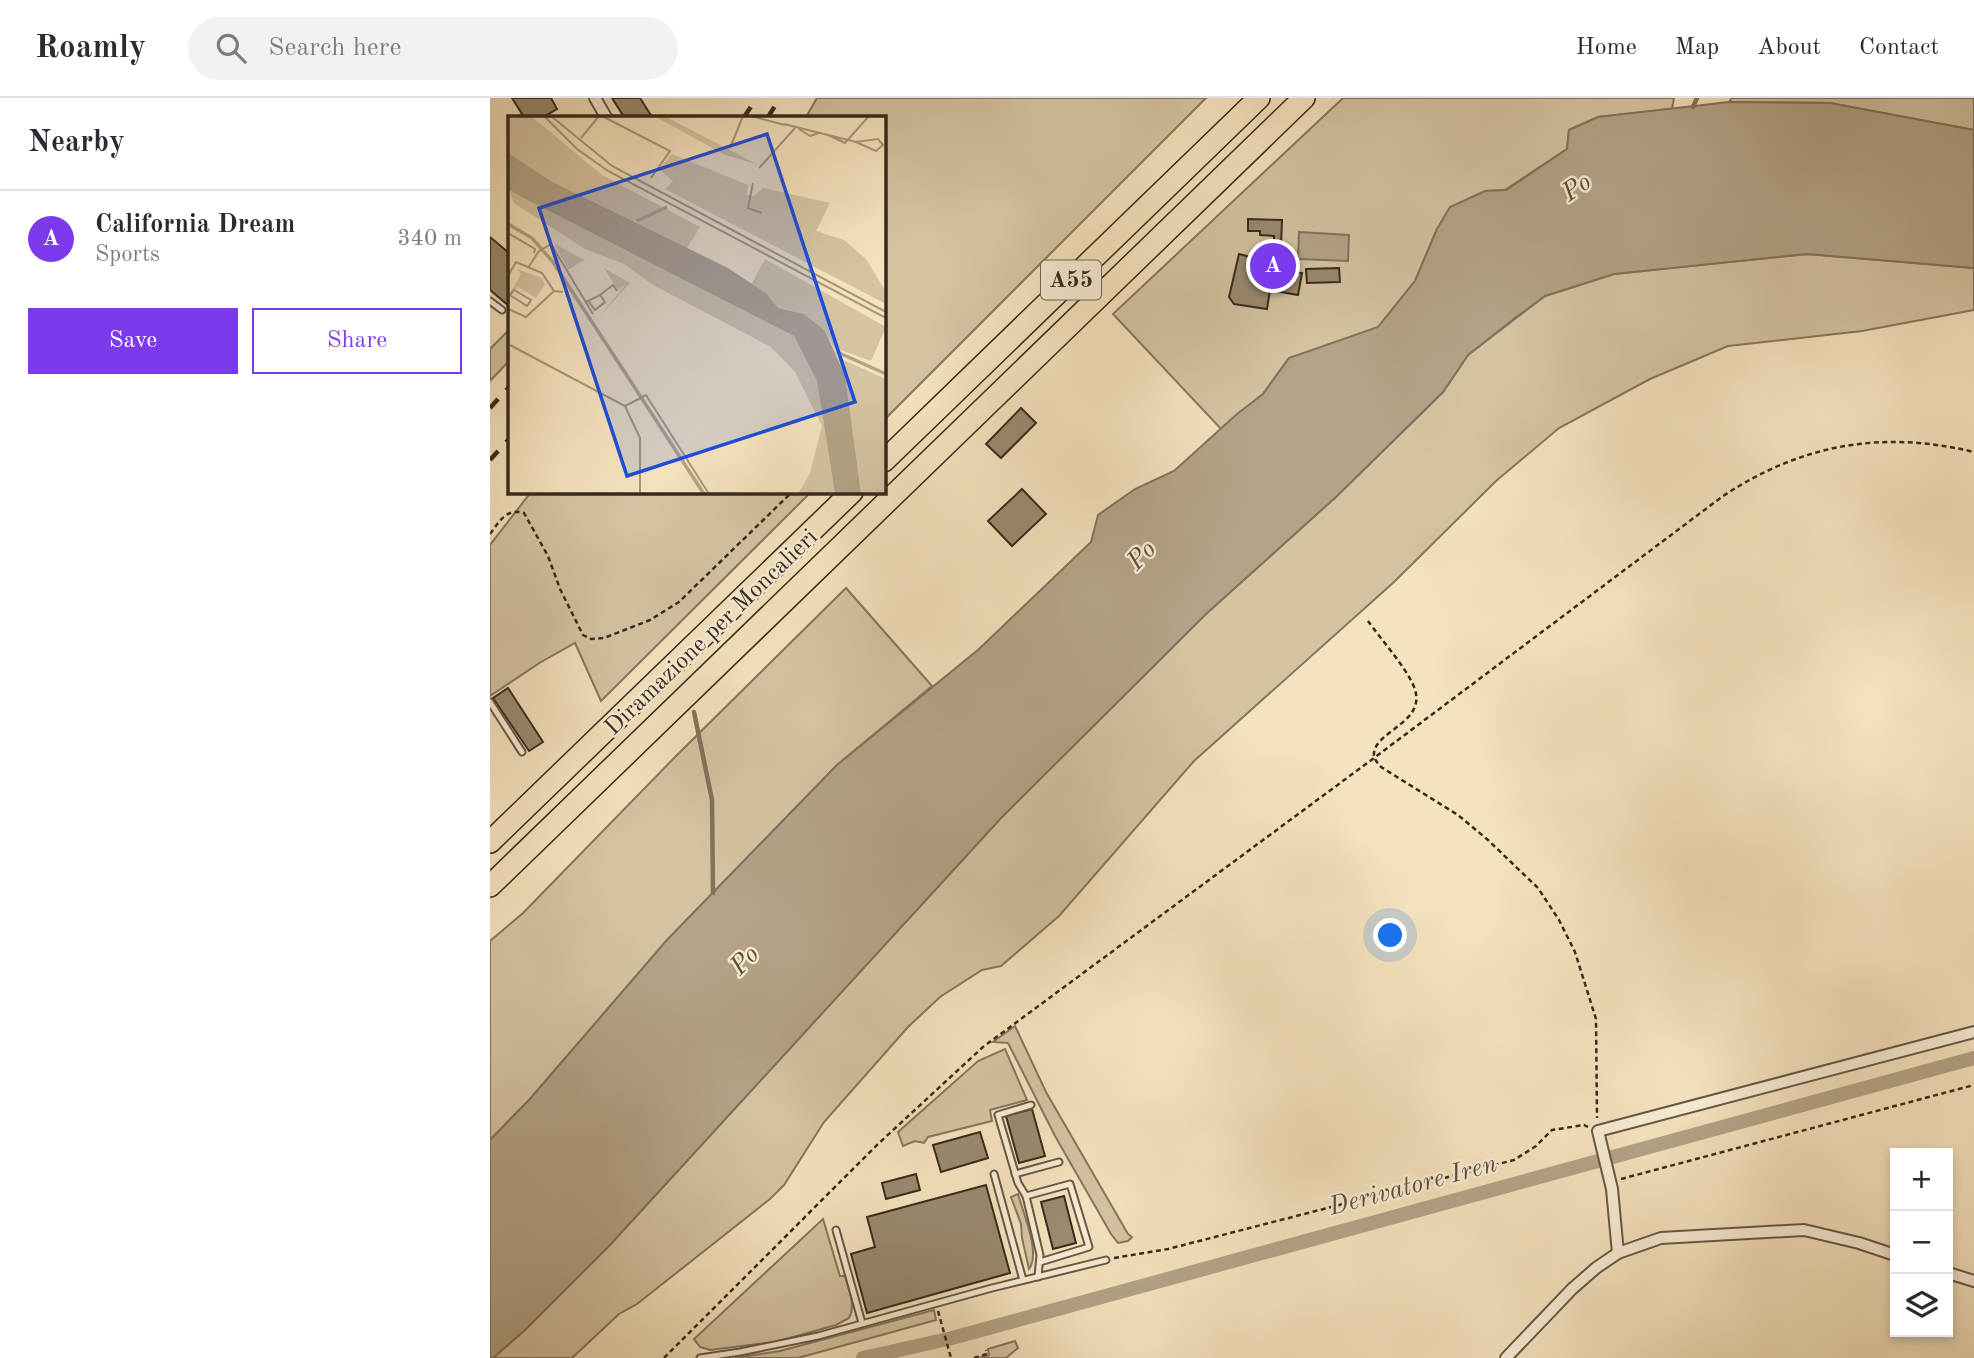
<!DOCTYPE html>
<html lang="en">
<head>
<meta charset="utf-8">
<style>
  body { margin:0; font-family:"Old Standard TT",serif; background:#f2f2f3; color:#2b2b33 }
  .controls { position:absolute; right:21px; bottom:21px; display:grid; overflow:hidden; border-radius:0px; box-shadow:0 4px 10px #0003 }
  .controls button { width:63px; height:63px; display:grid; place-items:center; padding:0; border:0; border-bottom:2px solid #e1e1e2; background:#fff; color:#2b2b33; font:35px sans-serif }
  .you { position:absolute; left:901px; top:838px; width:24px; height:24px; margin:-18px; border:5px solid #fff; border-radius:50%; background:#1a73e8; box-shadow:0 0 0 10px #1a73e833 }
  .badge { display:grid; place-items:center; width:46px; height:46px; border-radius:50%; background:#7c3aed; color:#fff; font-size:23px; font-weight:700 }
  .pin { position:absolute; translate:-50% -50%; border:4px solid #fff; box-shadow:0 2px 7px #0006 }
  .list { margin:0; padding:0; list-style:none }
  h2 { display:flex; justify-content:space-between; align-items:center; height:91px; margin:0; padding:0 28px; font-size:30px }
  h2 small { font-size:23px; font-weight:400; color:#7c7c81 }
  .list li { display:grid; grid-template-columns:46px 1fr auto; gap:21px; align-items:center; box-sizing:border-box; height:98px; padding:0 28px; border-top:2px solid #e1e1e2 }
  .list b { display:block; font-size:26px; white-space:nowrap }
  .list p { margin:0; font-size:23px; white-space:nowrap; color:#7c7c81 }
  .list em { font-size:23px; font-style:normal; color:#7c7c81 }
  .actions { display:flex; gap:14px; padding:21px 28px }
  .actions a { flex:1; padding:16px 0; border:2px solid #7c3aed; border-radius:0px; text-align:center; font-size:24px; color:#7c3aed }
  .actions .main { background:#7c3aed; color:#fff }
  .icon { flex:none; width:38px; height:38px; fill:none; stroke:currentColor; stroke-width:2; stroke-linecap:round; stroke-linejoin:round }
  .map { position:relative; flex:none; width:1484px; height:1260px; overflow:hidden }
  header { display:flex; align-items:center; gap:42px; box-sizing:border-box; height:98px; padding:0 35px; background:#fff; border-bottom:2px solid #e1e1e2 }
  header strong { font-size:33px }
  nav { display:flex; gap:38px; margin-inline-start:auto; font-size:24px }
  .search { width:490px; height:63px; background:#f2f2f3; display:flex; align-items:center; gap:18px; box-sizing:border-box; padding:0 24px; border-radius:38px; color:#7c7c81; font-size:26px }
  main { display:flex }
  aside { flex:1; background:#fff }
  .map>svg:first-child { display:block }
</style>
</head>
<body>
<header>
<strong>Roamly</strong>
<div class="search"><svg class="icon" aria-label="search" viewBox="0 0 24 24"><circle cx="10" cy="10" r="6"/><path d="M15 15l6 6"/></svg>Search here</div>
<nav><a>Home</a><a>Map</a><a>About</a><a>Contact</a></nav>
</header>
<main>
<aside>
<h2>Nearby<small></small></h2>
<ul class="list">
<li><span class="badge">A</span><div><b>California Dream</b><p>Sports</p></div><em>340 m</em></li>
</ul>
<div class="actions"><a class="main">Save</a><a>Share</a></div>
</aside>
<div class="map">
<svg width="1484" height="1260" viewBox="0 0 1484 1260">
  <rect width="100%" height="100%" fill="#f5e2be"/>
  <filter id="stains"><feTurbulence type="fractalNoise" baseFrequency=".00286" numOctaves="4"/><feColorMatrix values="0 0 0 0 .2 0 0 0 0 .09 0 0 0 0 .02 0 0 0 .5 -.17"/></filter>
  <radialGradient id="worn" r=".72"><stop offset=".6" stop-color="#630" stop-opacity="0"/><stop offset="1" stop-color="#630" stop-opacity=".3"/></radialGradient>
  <g fill="#d5c3a2" stroke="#86765f" stroke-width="2">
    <path d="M327,0H716L394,322V19H316Z"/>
    <path d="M853,0H1184L1182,11L1108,19L1079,32L1077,51L1015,92L995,93L947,131L925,183L888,230L799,260L773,296L731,331L623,216Z"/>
    <path d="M1242,0H1484V32L1340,5L1239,4Z"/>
    <path d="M1317,156L1484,170V212L1372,233L1238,248L1160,281L1069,330L1006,383L904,484L704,663L569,818L511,868L492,872L450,899L418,929L334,1024L294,1087L280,1101L147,1206L129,1216L82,1260H3L36,1231L119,1148L511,720L716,516L847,398L953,294L978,257L1055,198L1124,176Z"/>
    <path d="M19,232V263L0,283V251Z"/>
    <path d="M41,394H321L111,603L85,545L51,564L0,598V447Z"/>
    <path d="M356,490L442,588L347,667L177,842L40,1001L0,1042V843L33,815L187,657Z"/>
    <path d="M525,928L556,994L638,1136L642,1139L638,1143L628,1145L621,1136L565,1038L518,945L503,944Z"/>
    <path d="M515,951L537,1002L500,1012L502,1023L438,1039L434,1045L425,1043L413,1048L408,1034L488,963Z"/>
    <path d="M528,1096C533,1115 551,1155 539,1171L532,1140L531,1126L521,1099Z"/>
    <path d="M333,1121L350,1178H355C359,1192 366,1207 359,1220L346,1227L285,1244L220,1252L210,1249L204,1241Z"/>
    <path d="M444,1212L446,1222L308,1260H245L290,1253Z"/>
    <path d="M525,1243L528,1250L516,1260H489L499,1257L498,1251Z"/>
  </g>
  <g fill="#b4a387" stroke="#82735c" stroke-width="2">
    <path d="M1239,4L1340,5L1484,32V170L1317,156L1124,176L1055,198L1025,220L978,257L953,294L847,398L716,516L511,720L119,1148L36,1231L3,1260H0V1042L40,1001L177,842L347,667L489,551L601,444L608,417L645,391L684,373L747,316L773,296L799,260L888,229L925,183L947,131L960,109L995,93L1016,92L1077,51L1079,32L1108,19Z"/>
    <path d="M809,134L859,137L858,163L808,161Z"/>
  </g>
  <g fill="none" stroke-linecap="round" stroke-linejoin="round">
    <g stroke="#82735c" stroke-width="4.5">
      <path d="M1203,9L1207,0"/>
      <path d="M204,614L222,702L223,795"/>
    </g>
    <path stroke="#b4a387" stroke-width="14" d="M373,1260L462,1240L1484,960"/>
  </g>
  <g fill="#9a8a70" stroke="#372a1c" stroke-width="2">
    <path d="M22,0H61L67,11L53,19H27L32,16Z"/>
    <path d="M122,0H150L162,19H134Z"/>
    <path d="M758,121L792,122L791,148L784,147V138L770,137V133H758Z"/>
    <path d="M0,139L19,155V208L0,192Z"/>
    <path d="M749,156L792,167L791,172L812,175L808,197L780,192L777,211L744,206L739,199Z"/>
    <path d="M849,170L850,184L817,185L816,171Z"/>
    <path d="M531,310L546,325L511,360L496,346Z"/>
    <path d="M532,391L556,416L522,448L498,423Z"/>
    <path d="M18,590L53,644L39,653L3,600Z"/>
    <path d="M542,1011L555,1058L529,1065L516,1018Z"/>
    <path d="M490,1034L498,1060L451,1074L443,1047Z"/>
    <path d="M426,1076L430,1092L396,1101L392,1085Z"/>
    <path d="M496,1087L520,1175L377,1215L361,1156L385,1149L377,1119Z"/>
    <path d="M574,1098L586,1145L563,1151L551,1104Z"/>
  </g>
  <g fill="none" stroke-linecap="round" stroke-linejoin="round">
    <defs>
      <g id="lane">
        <path d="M0,203L12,212"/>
        <path d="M0,604L32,654"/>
        <path d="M504,1076L533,1182"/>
        <path d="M525,1076L569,1064"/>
        <path d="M536,1098L528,1085L508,1017L541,1007"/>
        <path d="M346,1132L372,1225"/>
        <path d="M548,1179L550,1157L536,1098L580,1086L599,1149L550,1164"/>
        <path d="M210,1260L250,1254L328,1238L502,1190L616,1162"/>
      </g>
      <g id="street">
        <path d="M105,0L116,19"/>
        <path d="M1128,1155L1122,1091L1108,1033L1484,934"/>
        <path d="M1458,1175L1484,1183"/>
        <path d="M1016,1260L1082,1191L1106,1170L1128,1155L1171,1140L1314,1132L1369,1145L1405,1157"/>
      </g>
      <g id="highway">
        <path d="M394,363L769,0"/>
        <path d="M0,744L362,394"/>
        <path d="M0,788L814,0"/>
      </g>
    </defs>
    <use href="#lane" stroke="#665844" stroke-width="9"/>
    <use href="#street" stroke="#665844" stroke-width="14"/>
    <use href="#highway" stroke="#372a1c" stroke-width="24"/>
    <g stroke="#372a1c" stroke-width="2.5" stroke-dasharray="5 3.5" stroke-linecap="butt">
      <path d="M0,436C10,423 16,410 34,415L58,458L70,491L93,537L101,541L114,540L160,522L189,504L302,394"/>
      <path d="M878,523C889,539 924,578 926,596C931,625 886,634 884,655C883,661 888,665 891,669L968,717L998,742L1048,790L1069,822L1085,854L1106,921L1107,1020"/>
      <path d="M1131,1081L1484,987"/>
      <path d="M624,1160L678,1151L1024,1062L1046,1048L1062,1032L1094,1027L1098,1029"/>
      <path d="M448,1213L461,1260"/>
      <path d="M174,1260L388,1046L493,949L884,660L1233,398C1312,346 1392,332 1484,354"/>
      <path d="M484,1260L497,1256L496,1252"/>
    </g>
    <use href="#lane" stroke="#f8ecd5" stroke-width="5"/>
    <use href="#street" stroke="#f8ecd5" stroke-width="10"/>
    <use href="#highway" stroke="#f5e2be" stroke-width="21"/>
    <g stroke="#372a1c" stroke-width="4.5" stroke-dasharray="12 12" stroke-linecap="butt">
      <path d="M254,19L267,0"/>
      <path d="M278,19L290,0"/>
      <path d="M0,310L19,289"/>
      <path d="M0,362L19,341"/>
    </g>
  </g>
  <g text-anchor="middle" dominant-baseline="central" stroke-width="5" stroke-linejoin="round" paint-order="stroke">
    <rect fill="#f8ecd5" stroke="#716454" stroke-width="2" x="551" y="162.5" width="60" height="39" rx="5"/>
    <g font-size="23" font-weight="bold" fill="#372a1c">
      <text x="581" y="182">A55</text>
    </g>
    <g font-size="24" fill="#372a1c" stroke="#f8ecd5">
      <text transform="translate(222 535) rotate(-44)">Diramazione per Moncalieri</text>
    </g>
    <g font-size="26" font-style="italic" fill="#5c4e3c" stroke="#f8ecd5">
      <text transform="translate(1087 90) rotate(-35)">Po</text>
      <text transform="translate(652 458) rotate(-46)">Po</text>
      <text transform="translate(255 863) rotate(-46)">Po</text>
      <text transform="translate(923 1088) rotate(-15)">Derivatore Iren</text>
    </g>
  </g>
  <g transform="translate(18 18)">
    <rect width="378" height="378" fill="#f5e2be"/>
    <path d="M0,0H23L94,59L192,111L179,132L43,65L0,37ZM146,0H156L251,49L217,39ZM164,38L240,69L239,79L246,80L255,72L322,87L308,115L336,124L358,143L378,176V188L157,73L165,65L151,53ZM0,73L286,220L309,265L327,378H290L302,357L314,310L287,256L263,231L145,169L116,148L77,133L6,87ZM47,128L76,144L60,154ZM257,143L378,211L363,245L327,232L317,215L291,197L270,192L259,178L243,169ZM96,152L122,167L91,201L118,168L110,174ZM9,153L34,162L37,168L28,182L10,171L0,180L13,158ZM331,242L378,263V378H353Z" fill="#d5c3a2"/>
    <path d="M0,37L43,65L220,152L259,178L270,192L296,198L317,215L337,260L353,378H327L309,265L286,220L8,78L0,73Z" fill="#b4a387"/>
    <path fill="none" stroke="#b4a387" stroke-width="3.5" d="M129,105L159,91M0,108L24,122L45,146L196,378M329,236L378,258"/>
    <path fill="none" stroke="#a9987d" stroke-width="2" d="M36,0L69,33L100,55L378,202M43,0L104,50L378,196M94,0L162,35L143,62M243,0L277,9M276,8L348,26L368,35L375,29L370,23L348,26M291,13L302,20L311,17M320,19L337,27L361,0M73,22L91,0M222,32L235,0M251,52L287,12M245,67L240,92L254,97M0,117L27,133L26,137M20,152L31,135L43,128L85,198M0,160L8,146L34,157L46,175L55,176M92,179L105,169L109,175M0,181L6,174L23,184L19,190L2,179M78,186L92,179L97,186L87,194L81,186M0,193L18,201L46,175M0,228L117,290L132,322V378M117,290L138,279L201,378"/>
    <path fill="#1d4ed8" fill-opacity="0.15" stroke="#1d4ed8" stroke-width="3.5" d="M259,18L347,286L119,360L31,92Z"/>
    <rect width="378" height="378" fill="none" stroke="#372a1c" stroke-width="3.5"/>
  </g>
  <rect width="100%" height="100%" filter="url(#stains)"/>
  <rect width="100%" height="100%" fill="url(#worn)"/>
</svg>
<div class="controls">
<button>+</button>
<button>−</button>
<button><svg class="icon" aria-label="layers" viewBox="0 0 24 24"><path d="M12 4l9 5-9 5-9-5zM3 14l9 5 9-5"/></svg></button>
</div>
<div class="you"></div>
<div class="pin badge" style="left:783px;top:168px">A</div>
</div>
</main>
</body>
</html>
